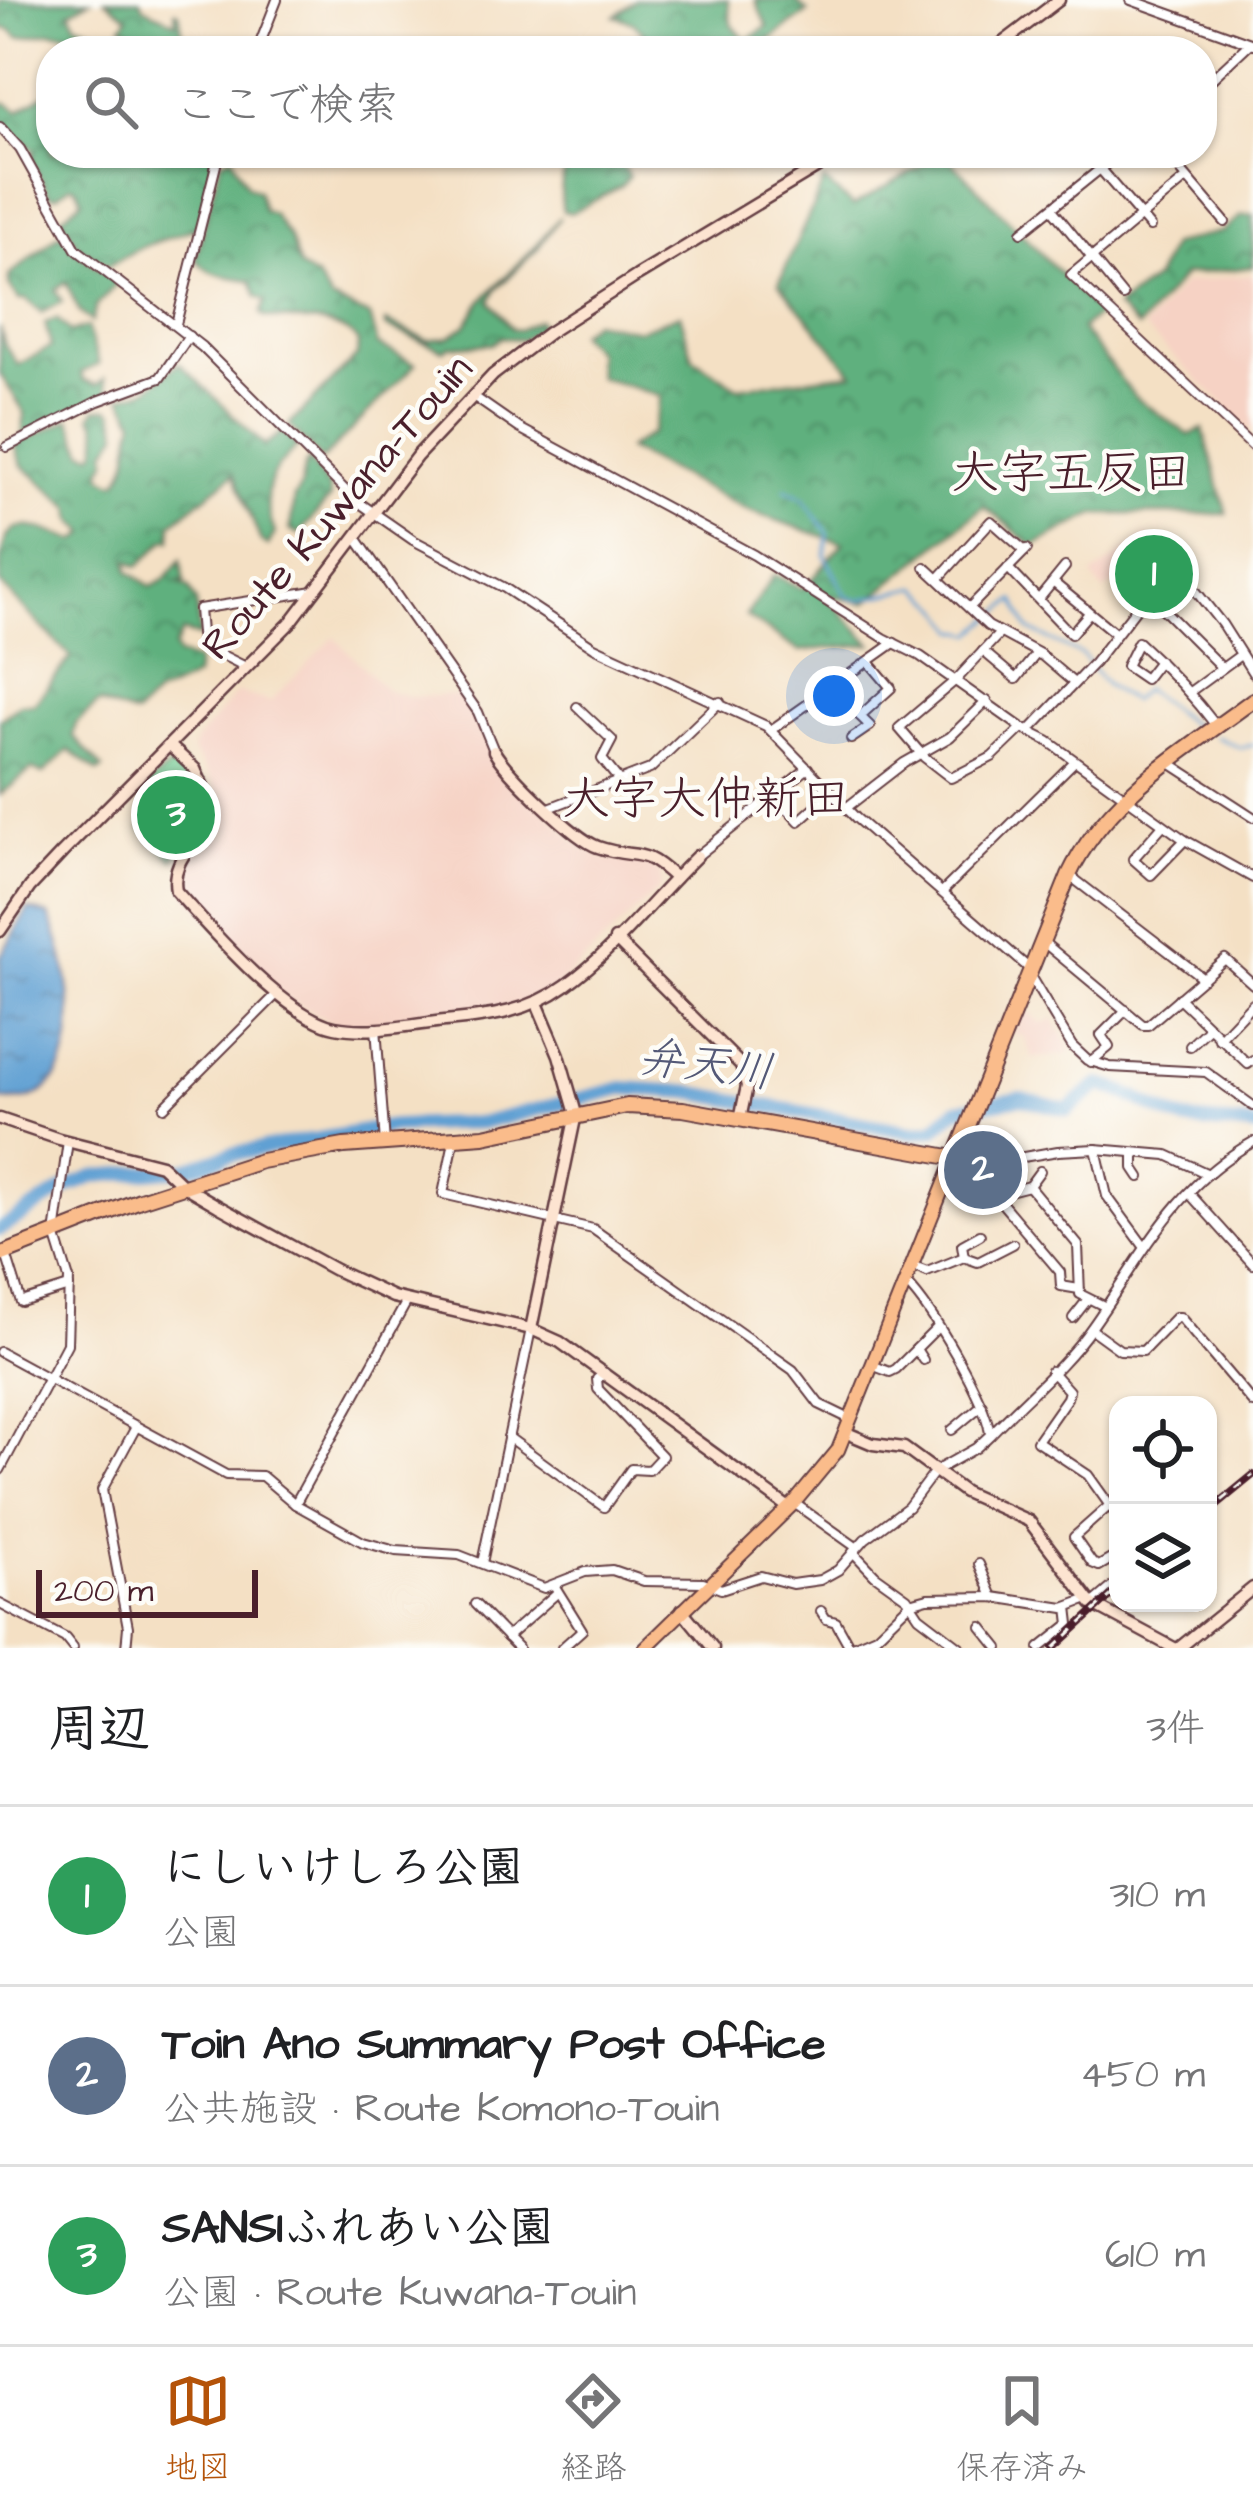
<!DOCTYPE html>
<html lang="ja">
<head>
<meta charset="utf-8">
<style>
  body { margin:0; font-family:"Architects Daughter","Klee One",sans-serif; background:#f2f2f2; color:#202124 }
  .controls { position:absolute; right:36px; bottom:36px; display:grid; overflow:hidden; border-radius:24px; box-shadow:0 3px 9px #0004 }
  .controls button { width:108px; height:108px; display:grid; place-items:center; padding:0; border:0; border-bottom:3px solid #e0e0e0; background:#fff; color:#202124; font:60px sans-serif }
  .scale { position:absolute; left:36px; bottom:30px; width:222px; box-sizing:border-box; padding-left:12px; border:6px solid #4a1f2b; border-top:0; font-size:33px; line-height:42px; white-space:nowrap; color:#4a1f2b; -webkit-text-stroke:9px #fdfcf7; paint-order:stroke }
  .you { position:absolute; left:834px; top:696px; width:42px; height:42px; margin:-30px; border:9px solid #fff; border-radius:50%; background:#1a73e8; box-shadow:0 0 0 18px #1a73e833 }
  .badge { display:grid; place-items:center; width:78px; height:78px; border-radius:50%; background:#b45309; color:#fff; font-size:39px; font-weight:700 }
  .pin { position:absolute; translate:-50% -50%; border:6px solid #fff; box-shadow:0 3px 12px #0006 }
  .list { margin:0; padding:0; list-style:none }
  h2 { display:flex; justify-content:space-between; align-items:center; height:156px; margin:0; padding:0 48px; font-size:51px }
  h2 small { font-size:39px; font-weight:400; color:#757577 }
  .list li { display:grid; grid-template-columns:78px 1fr auto; gap:36px; align-items:center; box-sizing:border-box; height:180px; padding:0 48px; border-top:3px solid #e0e0e0 }
  .list b { display:block; font-size:45px; white-space:nowrap }
  .list p { margin:0; font-size:39px; white-space:nowrap; color:#757577 }
  .list em { font-size:39px; font-style:normal; color:#757577 }
  .icon { flex:none; width:66px; height:66px; fill:none; stroke:currentColor; stroke-width:2; stroke-linecap:round; stroke-linejoin:round }
  .map { position:relative; flex:none; width:1253px; height:1648px; overflow:hidden }
  .search { position:absolute; background:#fff; box-shadow:0 3px 9px #0004; left:36px; right:36px; top:36px; height:132px; display:flex; align-items:center; gap:30px; box-sizing:border-box; padding:0 42px; border-radius:48px; color:#757577; font-size:45px }
  .sheet { height:696px; background:#fff }
  nav { display:flex; justify-content:space-around; align-items:center; box-sizing:border-box; height:168px; border-top:3px solid #e0e0e0; background:#fff; font-size:33px; color:#757577 }
  nav a { display:grid; justify-items:center; gap:6px }
  nav .on { color:#b45309 }
  .map>svg:first-child { display:block }
</style>
</head>
<body>
<div class="map">
<svg width="1253" height="1648" viewBox="0 0 1253 1648">
  <defs>
    <pattern id="forest-crowns" width="20" height="18" patternUnits="userSpaceOnUse" patternTransform="scale(3)"><rect width="20" height="18" fill="#5eb07e"/><path d="M2 6a3 3 0 1 1 6 0M12 15a3 3 0 1 1 6 0" fill="none" stroke="#508f67"/></pattern>
    <pattern id="park-crowns" width="20" height="18" patternUnits="userSpaceOnUse" patternTransform="scale(3)"><rect width="20" height="18" fill="#73cd94"/><path d="M2 6a3 3 0 1 1 6 0M12 15a3 3 0 1 1 6 0" fill="none" stroke="#60a679"/></pattern>
    <pattern id="water-ripples" width="26" height="14" patternUnits="userSpaceOnUse" patternTransform="scale(3)"><rect width="26" height="14" fill="#61a0d3"/><path d="M2 4q2-2 4 0t4 0M15 11q2-2 4 0t4 0" fill="none" stroke="#5282ab"/></pattern>
  </defs>
  <rect width="100%" height="100%" fill="#fdfcf7"/>
  <filter id="ink" filterUnits="userSpaceOnUse"><feTurbulence type="fractalNoise" baseFrequency=".00833" numOctaves="2"/><feDisplacementMap in="SourceGraphic" scale="24" xChannelSelector="R" yChannelSelector="G"/><feConvolveMatrix kernelMatrix="1 2 1 2 8 2 1 2 1" color-interpolation-filters="sRGB"/></filter>
  <filter id="wash" filterUnits="userSpaceOnUse"><feTurbulence type="fractalNoise" baseFrequency=".004" numOctaves="4" result="noise"/><feDisplacementMap in="SourceGraphic" scale="48" xChannelSelector="R" yChannelSelector="G"/><feGaussianBlur stdDeviation="2.7" result="paint"/><feColorMatrix in="noise" values="0 0 0 0 0 0 0 0 0 0 0 0 0 0 0 0 0 1.4 0 .05"/><feComposite in="paint" operator="in"/></filter>
  <g filter="url(#wash)">
    <rect width="100%" height="100%" fill="#f4e0c4"/>
    <g fill="#f6d2c4">
      <path d="M1253,274V432L1144,328L1184,283Z"/>
      <path d="M1146,535L1163,555L1133,581L1127,576L1103,591L1092,576Z"/>
      <path d="M334,637L386,690L410,697L464,695L485,729L492,759L583,848L602,857L650,863L661,875V887L553,990L504,1011L387,1025L337,1026L285,997L187,896L182,873L186,863L214,829L221,812L212,781L192,750L196,741L237,692L270,702Z"/>
      <path d="M1024,1008L1043,1024L1053,1018L1071,1048L1067,1055L1032,1058L1024,1036L1013,1034Z"/>
    </g>
    <g fill="url(#forest-crowns)" stroke="#546854" stroke-width="3">
      <path d="M0,0H90L70,12L76,23L92,29C77,38 65,31 50,32C40,34 29,37 18,37L11,30L0,27Z"/>
      <path d="M105,0H140L144,7L176,23L175,11L179,12L185,49L179,51L122,26L128,17Z"/>
      <path d="M636,0H728L731,23L746,41L767,27L755,0H795L808,12L754,51H622L644,33L633,22L615,16Z"/>
      <path d="M51,90V153H207L215,157L202,219L196,228L139,248L108,266L79,247L61,217L82,200L77,188L71,185L56,196L49,194L32,162L34,150L0,121V106L5,102L19,111Z"/>
      <path d="M574,153H624L621,163L629,177L623,185L571,213L563,211C558,192 563,168 574,153Z"/>
      <path d="M944,153L1099,314L1081,329L1135,397L1189,435L1203,429L1227,514H1095L1033,546L984,506L866,603L825,595L872,644L799,651L746,616L774,575L804,589L843,543L749,511L627,449L652,433L661,396L598,377L595,350L578,333L593,321L639,330L680,314L693,358L738,387L853,373L779,283L824,181L853,206Z"/>
      <path d="M232,156L247,186L258,191L263,211L273,214L290,239L300,268L317,278L331,300L370,316L378,345L416,364L322,460L289,425L357,356L358,342C339,316 293,323 265,317L261,314L266,301L257,297L251,281C232,276 209,278 196,259L221,161Z"/>
      <path d="M1253,215V267L1184,275L1138,328L1116,307L1155,279L1171,245L1223,231L1241,216Z"/>
      <path d="M560,217L537,249L495,291L490,301L512,329L519,330L538,320L540,326L521,340L501,337L492,344L449,346L444,350L386,327V322L428,340L449,337L466,325L482,300L535,247Z"/>
      <path d="M61,233L73,249L117,283L96,307L92,322L79,312L66,282L55,289L62,302L41,313L26,299L19,300L9,285V276Z"/>
      <path d="M57,319L70,332L87,327L99,364L81,373L83,380L97,385L105,378L108,394L22,435L25,413L0,374V327L5,345L18,365L51,347L45,323Z"/>
      <path d="M179,363L265,446L283,431L297,447C266,475 260,493 275,533L268,546L261,542L234,474L172,523L171,540L166,539L139,566L128,560L129,571L151,587L164,580L181,560L185,582H176L189,588L196,602L200,637L182,632L174,648L178,655L197,662L195,677L155,696L135,716L99,703L76,723L73,736L103,769L98,772L69,750L43,774L32,769L0,795V719L20,704H34L71,657L0,584C0,511 22,521 77,541L87,533L74,521L71,507L22,465L15,445L70,419L84,451L94,454C100,447 100,422 91,417L96,409L109,408L114,412L119,433L107,450L108,460L102,469L103,476L114,482L119,480C133,459 128,442 135,420L122,397L148,389Z"/>
      <path d="M309,460L329,488L330,498L299,534L290,530L294,497C306,485 299,470 309,460Z"/>
    </g>
    <path fill="url(#park-crowns)" stroke="#5e7660" stroke-width="3" d="M178,760C215,803 209,817 173,859L141,828L158,800L145,786Z"/>
    <path fill="url(#water-ripples)" stroke="#56607f" stroke-width="3" d="M28,909L49,915C74,967 96,1112 0,1100V957Z"/>
    <g fill="none" stroke-linecap="round" stroke-linejoin="round">
      <g stroke="#61a0d3" stroke-width="3">
        <path d="M785,489L803,498L828,533L825,556L847,597L858,600L918,587L942,608L957,630L973,634L1015,600L1029,630L1082,655L1106,685L1131,701L1144,689L1199,730"/>
        <path d="M1216,737L1241,748L1253,745"/>
      </g>
      <path stroke="#61a0d3" stroke-width="14" d="M0,1229L68,1187L96,1176L185,1169L232,1154L393,1126L482,1123L623,1088L689,1092L912,1132L934,1129L957,1109L1020,1098L1068,1110L1099,1085C1128,1090 1151,1109 1178,1118C1194,1125 1232,1122 1253,1127"/>
    </g>
  </g>
  <g filter="url(#ink)">
    <g fill="none" stroke-linecap="round" stroke-linejoin="round">
      <defs>
        <g id="street">
          <path d="M1131,0L1253,44"/>
          <path d="M257,51L277,0"/>
          <path d="M1202,88L1249,44"/>
          <path d="M0,127L20,149L76,249L202,347L354,499L413,540L503,587L594,647L766,726L856,818L1031,970"/>
          <path d="M1166,153L1225,222"/>
          <path d="M1100,169L1150,227"/>
          <path d="M1187,178L1071,275L1253,447"/>
          <path d="M1052,209L1123,296"/>
          <path d="M1022,232L1120,153"/>
          <path d="M176,324L219,153"/>
          <path d="M473,396L519,428L754,555L884,638L920,656L1022,728L1048,741L1185,840L1253,878"/>
          <path d="M7,447L98,401L160,378L189,336"/>
          <path d="M357,539L478,712L494,751"/>
          <path d="M1164,551L1222,624L1253,673"/>
          <path d="M925,567L988,626L1040,654L1074,683"/>
          <path d="M1008,568L1071,634L1089,613"/>
          <path d="M940,577L991,521L1025,551"/>
          <path d="M1054,583L1116,634"/>
          <path d="M1147,593L1222,668"/>
          <path d="M1039,599L1065,567"/>
          <path d="M969,608L1027,549"/>
          <path d="M1000,633L957,679L899,728L924,757L951,778L992,757L1022,728"/>
          <path d="M983,651L1016,679L1037,653"/>
          <path d="M1159,661L1145,679L1126,666L1138,642C1168,669 1193,695 1217,727"/>
          <path d="M246,667L202,645L199,609L314,591"/>
          <path d="M830,687L870,726L851,739"/>
          <path d="M1191,691L1239,656"/>
          <path d="M577,707L612,740L602,759L618,779"/>
          <path d="M860,716L891,688L869,662"/>
          <path d="M771,730L894,643"/>
          <path d="M1029,731L1094,663L1152,588L1176,565"/>
          <path d="M1170,763L1253,817"/>
          <path d="M775,795L799,821L832,792"/>
          <path d="M549,808L650,769L720,702"/>
          <path d="M846,808L904,763L950,737L987,701"/>
          <path d="M1163,825L1133,859L1151,875L1185,840"/>
          <path d="M697,856L808,768"/>
          <path d="M1069,875L1203,978"/>
          <path d="M942,892L1075,761"/>
          <path d="M1042,941L1143,1025H1148L1225,959L1253,984"/>
          <path d="M1030,976L1072,1046L1087,1060L1110,1067L1206,1072L1253,1106"/>
          <path d="M1179,998L1248,1064L1253,1060"/>
          <path d="M376,1028L385,1143"/>
          <path d="M1219,1039L1253,1003"/>
          <path d="M1190,1046L1209,1028"/>
          <path d="M1091,1062L1109,1047L1101,1035L1126,1010"/>
          <path d="M164,1107L277,994"/>
          <path d="M454,1141L443,1194L593,1229L793,1370L819,1404L850,1419"/>
          <path d="M1096,1149L1107,1196L1143,1245"/>
          <path d="M1134,1155V1168L1140,1177"/>
          <path d="M947,1180L963,1182L971,1166L1058,1151L1096,1149L1167,1155L1206,1173"/>
          <path d="M963,1182L982,1198L1029,1186L1078,1245L1080,1294L1104,1306"/>
          <path d="M1029,1186L1040,1171"/>
          <path d="M1189,1193L1253,1264"/>
          <path d="M995,1195L1060,1272L1061,1286L1079,1289"/>
          <path d="M6,1254L21,1302L69,1287"/>
          <path d="M964,1257L962,1245L980,1235"/>
          <path d="M914,1267L927,1272L964,1257L978,1262L1013,1244"/>
          <path d="M907,1284C933,1311 984,1397 990,1433"/>
          <path d="M1073,1318L1088,1299"/>
          <path d="M1091,1329L1120,1350L1143,1351L1176,1317H1180L1253,1403"/>
          <path d="M916,1349L923,1360"/>
          <path d="M0,1352L226,1475L262,1476L295,1504L363,1542L396,1551L459,1555L544,1588L585,1572L612,1570L644,1581L703,1582L721,1589L761,1576L792,1584L820,1580L838,1570L865,1539L908,1507L935,1471L976,1448L991,1434C1023,1400 1065,1366 1092,1327C1142,1257 1174,1186 1253,1142"/>
          <path d="M874,1366L890,1372L896,1369L938,1327"/>
          <path d="M1051,1371L1069,1391L1067,1398L1037,1441L1088,1475L1118,1517"/>
          <path d="M952,1430L982,1405"/>
          <path d="M508,1437L604,1507L631,1469L649,1470L662,1456L598,1389L597,1379L605,1373"/>
          <path d="M0,1470L67,1344L69,1279L55,1234L68,1141"/>
          <path d="M794,1503L856,1547"/>
          <path d="M295,1504L407,1301"/>
          <path d="M1110,1505L1074,1537L1092,1563L1099,1566L1118,1555"/>
          <path d="M853,1552L875,1575L907,1598L919,1616L961,1648"/>
          <path d="M482,1563L531,1329"/>
          <path d="M979,1564L993,1597"/>
          <path d="M554,1585L582,1630L562,1648"/>
          <path d="M0,1604L65,1638L73,1648"/>
          <path d="M475,1604L518,1648"/>
          <path d="M1092,1604L1118,1582"/>
          <path d="M821,1611L826,1619L836,1622L850,1647"/>
          <path d="M982,1627L999,1648"/>
          <path d="M507,1637L557,1593"/>
          <path d="M126,1648L128,1627L102,1490L136,1427"/>
          <path d="M848,1648L876,1636L910,1603L928,1598L993,1597L1064,1608L1088,1599"/>
          <path d="M1040,1648L1070,1624L1068,1607"/>
        </g>
        <g id="secondary">
          <path d="M992,51L1059,0"/>
          <path d="M170,746L195,769L212,806C205,839 169,855 176,891C210,929 287,1018 335,1027C371,1034 409,1025 445,1021C489,1017 529,1012 566,985C615,950 654,898 697,856"/>
          <path d="M494,751C505,772 576,840 598,847C638,861 639,844 675,878"/>
          <path d="M0,931L30,887L62,853L291,622L417,456L493,375L548,333L637,276L841,153"/>
          <path d="M615,939L741,1065L747,1086L740,1119"/>
          <path d="M0,1119L59,1139L161,1165L182,1185L218,1206L335,1270L393,1297L531,1329L560,1342L789,1508"/>
          <path d="M531,1329L576,1114L559,1055L537,1003"/>
          <path d="M847,1433L873,1444L904,1448L964,1492L1029,1521L1092,1604L1174,1648"/>
          <path d="M682,1610L713,1648"/>
          <path d="M1179,1648L1253,1588"/>
        </g>
        <path id="primary" d="M645,1648L794,1503L838,1450L955,1158"/>
        <path id="highway" d="M0,1255L140,1200L261,1161L344,1146L484,1136L627,1106L683,1109L955,1158L1069,875C1106,796 1185,751 1253,700"/>
      </defs>
      <use href="#street" stroke="#643c42" stroke-width="12"/>
      <use href="#secondary" stroke="#643c42" stroke-width="15"/>
      <use href="#primary" stroke="#643c42" stroke-width="16"/>
      <use href="#highway" stroke="#643c42" stroke-width="18"/>
      <use href="#street" stroke="#fff" stroke-width="8"/>
      <use href="#secondary" stroke="#fde4d1" stroke-width="10"/>
      <use href="#primary" stroke="#fabc8b" stroke-width="12"/>
      <use href="#highway" stroke="#fabc8b" stroke-width="14"/>
      <defs>
        <g id="rail">
          <path d="M1208,1512L1253,1475"/>
          <path d="M1054,1648L1118,1589"/>
        </g>
      </defs>
      <use href="#rail" stroke="#4a1f2b" stroke-width="8"/>
      <use href="#rail" stroke="#fdfcf7" stroke-width="3" stroke-dasharray="9" stroke-linecap="butt"/>
    </g>
  </g>
  <g text-anchor="middle" dominant-baseline="central" stroke-width="9" stroke-linejoin="round" paint-order="stroke">
    <g font-size="42" fill="#4a1f2b" stroke="#fdfcf7">
      <text transform="translate(338 508) rotate(-49)">Route Kuwana-Touin</text>
    </g>
    <g font-size="45" font-style="italic" fill="#545977" stroke="#fdfcf7">
      <text transform="translate(706 1066) rotate(7)">弁天川</text>
    </g>
    <g font-size="48" fill="#4a1f2b" stroke="#fdfcf7">
      <text x="1071" y="474">大字五反田</text>
      <text x="706" y="800">大字大仲新田</text>
    </g>
  </g>
</svg>
<div class="controls">
<button><svg class="icon" aria-label="locate" viewBox="0 0 24 24"><circle cx="12" cy="12" r="6"/><path d="M12 2v4M12 18v4M2 12h4M18 12h4"/></svg></button>
<button><svg class="icon" aria-label="layers" viewBox="0 0 24 24"><path d="M12 4l9 5-9 5-9-5zM3 14l9 5 9-5"/></svg></button>
</div>
<div class="scale">200 m</div>
<div class="you"></div>
<div class="pin badge" style="left:1154px;top:574px;background:#2e9e5b">1</div>
<div class="pin badge" style="left:983px;top:1170px;background:#5c6f8a">2</div>
<div class="pin badge" style="left:176px;top:815px;background:#2e9e5b">3</div>
<div class="search"><svg class="icon" aria-label="search" viewBox="0 0 24 24"><circle cx="10" cy="10" r="6"/><path d="M15 15l6 6"/></svg>ここで検索</div>
</div>
<section class="sheet">
<h2>周辺<small>3件</small></h2>
<ul class="list">
<li><span class="badge" style="background:#2e9e5b">1</span><div><b>にしいけしろ公園</b><p>公園</p></div><em>310 m</em></li>
<li><span class="badge" style="background:#5c6f8a">2</span><div><b>Toin Ano Summary Post Office</b><p>公共施設 · Route Komono-Touin</p></div><em>450 m</em></li>
<li><span class="badge" style="background:#2e9e5b">3</span><div><b>SANSIふれあい公園</b><p>公園 · Route Kuwana-Touin</p></div><em>610 m</em></li>
</ul>
</section>
<nav>
<a class="on"><svg class="icon" aria-label="map" viewBox="0 0 24 24"><path d="M3 6l6-2 6 2 6-2v14l-6 2-6-2-6 2zM9 4v14M15 6v14"/></svg>地図</a>
<a><svg class="icon" aria-label="directions" viewBox="0 0 24 24"><path d="M12 3l9 9-9 9-9-9zM9 14v-3h6M13 9l2 2-2 2"/></svg>経路</a>
<a><svg class="icon" aria-label="saved" viewBox="0 0 24 24"><path d="M7 4h10v16l-5-4-5 4z"/></svg>保存済み</a>
</nav>
</body>
</html>
